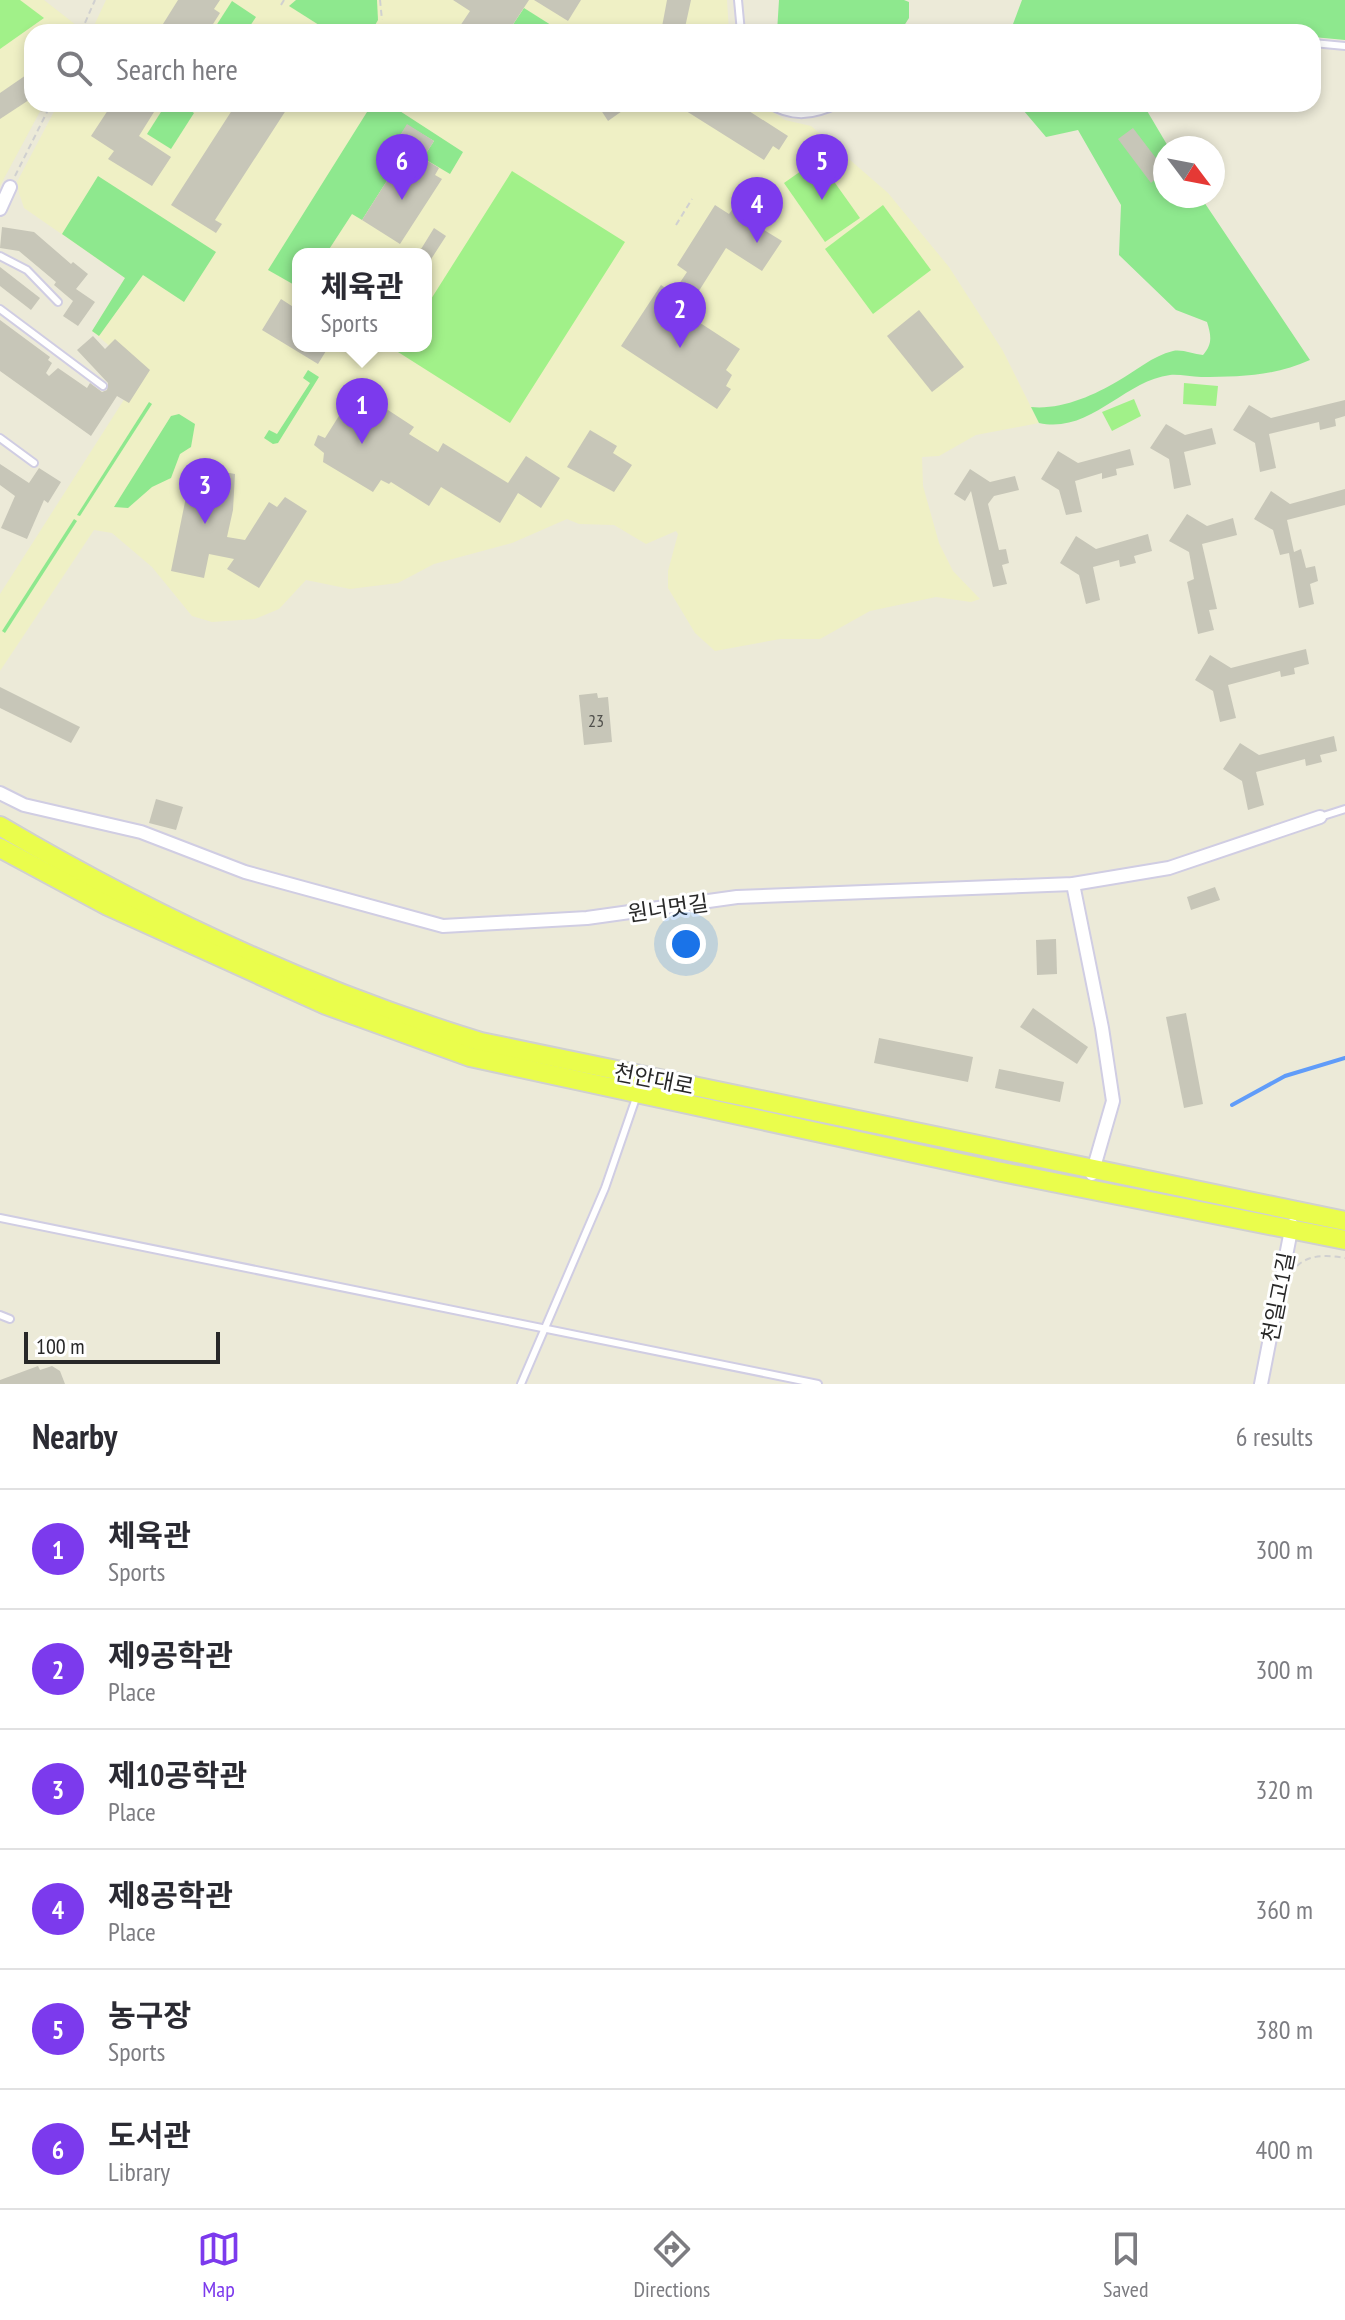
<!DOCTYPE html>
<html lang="en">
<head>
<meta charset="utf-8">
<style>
  body { margin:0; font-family:"PT Sans Narrow","Noto Sans KR",sans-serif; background:#f2f2f3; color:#2b2b33 }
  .compass { position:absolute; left:1153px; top:136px; width:72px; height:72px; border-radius:50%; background:#fff; box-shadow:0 4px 12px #0003; rotate:122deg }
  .scale { position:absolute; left:24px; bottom:20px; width:196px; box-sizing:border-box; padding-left:8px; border:4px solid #282828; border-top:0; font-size:22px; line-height:28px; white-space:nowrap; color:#282828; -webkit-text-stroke:6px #fff; paint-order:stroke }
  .you { position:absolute; left:686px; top:944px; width:28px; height:28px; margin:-20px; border:6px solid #fff; border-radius:50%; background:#1a73e8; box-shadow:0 0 0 12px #1a73e833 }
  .badge { display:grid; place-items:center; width:52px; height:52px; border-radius:50%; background:#7c3aed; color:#fff; font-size:26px; font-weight:700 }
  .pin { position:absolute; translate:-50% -66px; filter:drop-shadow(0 2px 4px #0008) }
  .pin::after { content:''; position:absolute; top:42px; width:28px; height:24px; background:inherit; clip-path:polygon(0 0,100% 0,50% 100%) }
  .popup { position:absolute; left:292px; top:248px; width:140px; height:104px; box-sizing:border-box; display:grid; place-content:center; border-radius:16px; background:#fff; filter:drop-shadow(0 2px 6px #0005); font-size:26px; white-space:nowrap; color:#7c7c81 }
  .popup b { font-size:30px; color:#2b2b33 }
  .popup::after { content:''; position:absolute; left:50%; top:100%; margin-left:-16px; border:16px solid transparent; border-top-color:#fff }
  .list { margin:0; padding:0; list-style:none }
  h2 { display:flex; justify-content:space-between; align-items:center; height:104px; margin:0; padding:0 32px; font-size:34px }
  h2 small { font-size:26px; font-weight:400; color:#7c7c81 }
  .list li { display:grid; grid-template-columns:52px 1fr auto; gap:24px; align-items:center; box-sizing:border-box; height:120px; padding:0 32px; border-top:2px solid #e1e1e2 }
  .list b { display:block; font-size:30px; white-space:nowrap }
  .list p { margin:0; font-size:26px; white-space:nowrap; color:#7c7c81 }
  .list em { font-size:26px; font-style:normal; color:#7c7c81 }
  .icon { flex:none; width:44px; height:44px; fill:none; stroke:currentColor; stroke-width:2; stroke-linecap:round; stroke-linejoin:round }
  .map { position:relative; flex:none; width:1345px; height:1384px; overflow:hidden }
  .search { position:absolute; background:#fff; box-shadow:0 4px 12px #0003; left:24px; right:24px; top:24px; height:88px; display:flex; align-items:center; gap:20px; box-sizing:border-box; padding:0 28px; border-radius:24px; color:#7c7c81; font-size:30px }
  .sheet { height:824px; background:#fff }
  nav { display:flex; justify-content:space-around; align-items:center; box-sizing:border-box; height:112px; border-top:2px solid #e1e1e2; background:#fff; font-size:22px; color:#7c7c81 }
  nav a { display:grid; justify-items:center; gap:4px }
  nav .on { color:#7c3aed }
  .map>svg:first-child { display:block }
</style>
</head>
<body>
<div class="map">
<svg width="1345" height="1384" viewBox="0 0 1345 1384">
  <rect width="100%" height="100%" fill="#ecead8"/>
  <g fill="#eff0c5" fill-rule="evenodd">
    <path d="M0,0H44L76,25L77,32H32V104H44L0,186Z"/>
    <path d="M106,0H727L729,32H91Z"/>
    <path d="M58,104H760L785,120L811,126L888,193L949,267L1003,351L1039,423L976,435L939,456L922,457L923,486L939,543L953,571L980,599L971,602L936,597L870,611L820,639H780L715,651L695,633L668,588V571L678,534L676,531L646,544L614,525L579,524L567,519L512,543L434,564L398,583L350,589L306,580L279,609L255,619L212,622L192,616L152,567L112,533L94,530L0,671V594L141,373L92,331L125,278L24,208L19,193L17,182ZM298,254H426V346H298Z"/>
  </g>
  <g fill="#8ee88e">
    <path d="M296,0H377L378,20L371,32H330L289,6Z"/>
    <path d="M779,0H904L909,2V18L900,32H777Z"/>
    <path d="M1022,0H1345V40L1313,37V32H1010Z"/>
    <path d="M232,1L256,17L246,32H212Z"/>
    <path d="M524,8L562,32H508Z"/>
    <path d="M166,104H181L194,113L171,149L147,134Z"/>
    <path d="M372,104H389L463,152L450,174L423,158L434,141L407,125L384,161L395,168L362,220L352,214L326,254H298V287L268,270Z"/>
    <path d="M1018,104H1143L1169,148H1165V196H1200L1310,360C1275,376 1238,377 1201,377C1191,377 1179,374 1170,375C1123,381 1091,434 1039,423L1031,407C1060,410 1093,396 1118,381C1136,371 1152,356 1173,351C1182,349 1193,354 1203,355C1213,344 1211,335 1207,322L1176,310L1119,255L1121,205L1078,130L1046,137Z"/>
    <path d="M98,176L216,252L184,302L143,275L99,336L92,331L125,278L62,234Z"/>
    <path d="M308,370L319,377L278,443L273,444L264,438L269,430L277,434L310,383L303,378Z"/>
    <path d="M149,402L152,404L80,516L77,515Z"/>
    <path d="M179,414L195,424L191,447L180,454L171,478L152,487L128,508L114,507L171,416Z"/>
    <path d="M74,519L77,521L5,633L2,631Z"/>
  </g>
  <g fill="#a1f189">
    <path d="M0,0H20L44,18L0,49Z"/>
    <path d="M818,159L860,218L825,242L784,183Z"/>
    <path d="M512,171L625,242L510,423L398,352L402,346H426V307Z"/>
    <path d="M883,205L931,270L873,314L825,249Z"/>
    <path d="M1184,383L1218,386L1216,406L1183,404Z"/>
    <path d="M1134,399L1141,416L1112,431L1102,412Z"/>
  </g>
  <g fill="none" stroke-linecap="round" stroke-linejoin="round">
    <path stroke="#609cf9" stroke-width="4" d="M1232,1105L1285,1076L1345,1058"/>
  </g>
  <g fill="#c7c6b8">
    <path d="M178,0H220L214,9L220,13L208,32H158Z"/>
    <path d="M453,0H529L508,32H456L470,11Z"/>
    <path d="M534,0H581L568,21Z"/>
    <path d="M667,0H691L684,32H661Z"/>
    <path d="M32,71V98L0,119V93Z"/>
    <path d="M112,104H159L139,136L171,157L152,186L108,159L114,151L91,136Z"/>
    <path d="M236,104H290L215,220L222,224L216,233L171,205Z"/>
    <path d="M597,104H632L608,121Z"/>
    <path d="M675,104H738L788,136L779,150L773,146L764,160Z"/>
    <path d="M407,124L434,141L423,158L439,168L435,175L442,179L400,244L362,220L395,168L384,161Z"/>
    <path d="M1133,128L1165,170L1151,183L1118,139Z"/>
    <path d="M741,197L754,205L746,219L782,241L762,271L726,248L685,313L740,349L726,370L732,375L726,386L731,389L717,409L621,346L661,285L673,293L687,272L677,265L715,205L729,214Z"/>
    <path d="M2,227L34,232L71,264L73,262L88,274L76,289L95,302L78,326L63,316L73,301L54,285L56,282L19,251L0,248Z"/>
    <path d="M434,228L446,236L426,267V254H418Z"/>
    <path d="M0,267L40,298L31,310L0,286Z"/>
    <path d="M281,299L298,310V346H329L318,364L262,330Z"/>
    <path d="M919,310L964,367L932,392L887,336Z"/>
    <path d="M0,320L50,357L48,360L52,363L46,373L49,376L58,368L87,388L90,383L102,392L107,390L108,383L77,350L93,336L105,349L115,339L150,370L129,403L117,396L91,436L0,371Z"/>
    <path d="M365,395L414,427L409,434L438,452L443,443L508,483L526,456L560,478L541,508L518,493L500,523L441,487L429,506L391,482L389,484L381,480L373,492L323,462L324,453L314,445L318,435L325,438L342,411L338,405L342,396L356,401Z"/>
    <path d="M1345,400V416L1335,419L1336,426L1320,430L1319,422L1269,434L1276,468L1260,472L1255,443L1233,430L1249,405L1271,418Z"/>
    <path d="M1166,424L1185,435L1212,428L1216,444L1184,452L1191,485L1174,489L1169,459L1150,448Z"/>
    <path d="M590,430L617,446L613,453L632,465L614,492L567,467Z"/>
    <path d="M1130,449L1134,465L1116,469L1117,475L1102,479V473L1075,481L1082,512L1066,515L1059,490L1041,479L1058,451L1078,463Z"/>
    <path d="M0,464L29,483L39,468L61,482L48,503L44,500L27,539L1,528L15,496L0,485Z"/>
    <path d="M202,468L235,474L233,510L227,537L245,540L269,502L277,507L285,497L307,511L259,588L227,569L234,559L209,554L204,578L171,571L186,497L196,499Z"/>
    <path d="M970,469L990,482L1015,476L1019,490L994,496L988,504L999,550L1006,549L1009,563L1002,565L1007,584L993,587L971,491L965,501L954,494Z"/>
    <path d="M1345,489V505L1287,520L1294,552L1301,549L1306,568L1315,566L1318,581L1310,584L1314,604L1299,608L1289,553L1280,555L1273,530L1254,519L1271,491L1290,504Z"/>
    <path d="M1187,514L1207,526L1233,518L1237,535L1202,544L1217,609L1209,610L1214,630L1198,634L1187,582L1194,579L1189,552L1169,541Z"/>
    <path d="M1148,534L1152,551L1134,556L1136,563L1120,567L1119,560L1093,567L1100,600L1086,604L1079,575L1060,563L1076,536L1096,549Z"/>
    <path d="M1306,649L1309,664L1294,668L1295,674L1281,677L1280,671L1228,685L1236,718L1220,722L1213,691L1195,680L1210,655L1231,668Z"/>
    <path d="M0,687L80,727L71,743L0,708Z"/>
    <path d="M597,693L598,698L608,697L612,742L584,745L579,695Z"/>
    <path d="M1334,736L1337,751L1320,755L1322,762L1306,766L1305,759L1256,772L1264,805L1248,810L1242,781L1223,769L1240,743L1259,755Z"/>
    <path d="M156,799L183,807L176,830L149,823Z"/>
    <path d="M1215,887L1220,900L1191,910L1187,897Z"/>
    <path d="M1056,939L1057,974L1037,975L1036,940Z"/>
    <path d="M1033,1008L1088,1047L1077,1064L1020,1027Z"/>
    <path d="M1186,1013L1203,1104L1184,1108L1166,1017Z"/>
    <path d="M879,1038L973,1057L968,1082L874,1063Z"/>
    <path d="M999,1069L1064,1082L1060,1102L995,1088Z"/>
    <path d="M38,1366L40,1370L52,1366L60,1371L65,1384H0V1380Z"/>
  </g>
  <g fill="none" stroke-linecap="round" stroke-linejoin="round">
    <defs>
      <g id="service">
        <path d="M738,0L741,32"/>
        <path d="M1313,43L1345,46"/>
        <path d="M768,104C793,119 813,116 839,104"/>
        <path d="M0,256L27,270L58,302"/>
        <path d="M0,309L103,386"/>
        <path d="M0,438L34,463"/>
        <path d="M1320,817L1345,809"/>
        <path d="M0,1218L818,1384"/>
        <path d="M0,1315L10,1319"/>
        <path d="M521,1384L605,1188L637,1095"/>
      </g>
      <g id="minor">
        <path d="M0,209L10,187"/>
        <path d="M0,793L24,805L141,832L245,872L443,926L587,918L737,897L1073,884L1169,868L1320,817"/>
        <path d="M1073,884L1102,1028L1113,1101L1092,1174"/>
        <path d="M1261,1384L1292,1225"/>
      </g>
      <g id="primary">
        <path d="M0,826C151,915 314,991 481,1042L1345,1221"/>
        <path d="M0,848L108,906L326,1005L470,1057L997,1171L1345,1240"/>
      </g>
    </defs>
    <use href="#service" stroke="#d0cde3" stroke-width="10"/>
    <use href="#minor" stroke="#d0cde3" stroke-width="16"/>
    <use href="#primary" stroke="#d0d0d0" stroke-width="22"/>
    <g stroke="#d0d0d0" stroke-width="2" stroke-dasharray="6 4" stroke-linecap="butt">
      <path d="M380,0L382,20"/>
      <path d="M281,5L284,0"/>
      <path d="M81,32L95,0"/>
      <path d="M15,176L51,104"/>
      <path d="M676,225L692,199"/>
      <path d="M1297,1266C1309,1254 1329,1255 1345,1258"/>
    </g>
    <use href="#service" stroke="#fff" stroke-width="6"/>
    <use href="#minor" stroke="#fff" stroke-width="12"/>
    <use href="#primary" stroke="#eafd4c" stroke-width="18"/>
  </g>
  <g text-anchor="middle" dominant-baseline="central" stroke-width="6" stroke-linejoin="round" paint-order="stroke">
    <g font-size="18" fill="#50504c">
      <text x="596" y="720">23</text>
    </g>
    <g font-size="22" fill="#282828" stroke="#fff">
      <text transform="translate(668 908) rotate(-8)">원너멋길</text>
      <text transform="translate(654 1079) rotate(11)">천안대로</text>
      <text transform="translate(1278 1297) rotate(-79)">천일고1길</text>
    </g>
  </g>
</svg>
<svg class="compass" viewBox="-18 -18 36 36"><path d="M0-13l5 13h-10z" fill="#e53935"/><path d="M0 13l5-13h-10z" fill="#7c7c81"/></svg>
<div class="scale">100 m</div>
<div class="you"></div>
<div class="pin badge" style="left:362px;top:444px">1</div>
<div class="popup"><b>체육관</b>Sports</div>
<div class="pin badge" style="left:680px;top:348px">2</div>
<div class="pin badge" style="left:205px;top:524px">3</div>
<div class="pin badge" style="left:757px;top:243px">4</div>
<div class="pin badge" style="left:822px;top:200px">5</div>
<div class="pin badge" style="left:402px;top:200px">6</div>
<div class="search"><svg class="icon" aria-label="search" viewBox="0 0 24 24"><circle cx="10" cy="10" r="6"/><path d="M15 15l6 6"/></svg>Search here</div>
</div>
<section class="sheet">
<h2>Nearby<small>6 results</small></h2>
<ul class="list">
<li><span class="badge">1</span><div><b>체육관</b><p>Sports</p></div><em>300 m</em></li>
<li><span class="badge">2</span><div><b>제9공학관</b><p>Place</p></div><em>300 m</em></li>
<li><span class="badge">3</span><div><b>제10공학관</b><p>Place</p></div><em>320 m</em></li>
<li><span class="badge">4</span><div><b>제8공학관</b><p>Place</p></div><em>360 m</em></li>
<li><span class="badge">5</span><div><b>농구장</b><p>Sports</p></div><em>380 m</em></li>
<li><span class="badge">6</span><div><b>도서관</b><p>Library</p></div><em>400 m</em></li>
</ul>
</section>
<nav>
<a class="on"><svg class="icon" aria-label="map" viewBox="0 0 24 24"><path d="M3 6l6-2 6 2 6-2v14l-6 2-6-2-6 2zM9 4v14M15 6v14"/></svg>Map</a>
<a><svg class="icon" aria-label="directions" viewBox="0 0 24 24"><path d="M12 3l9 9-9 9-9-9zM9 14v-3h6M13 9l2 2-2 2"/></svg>Directions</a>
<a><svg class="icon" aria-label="saved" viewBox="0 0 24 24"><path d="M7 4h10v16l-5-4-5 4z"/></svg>Saved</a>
</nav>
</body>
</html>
